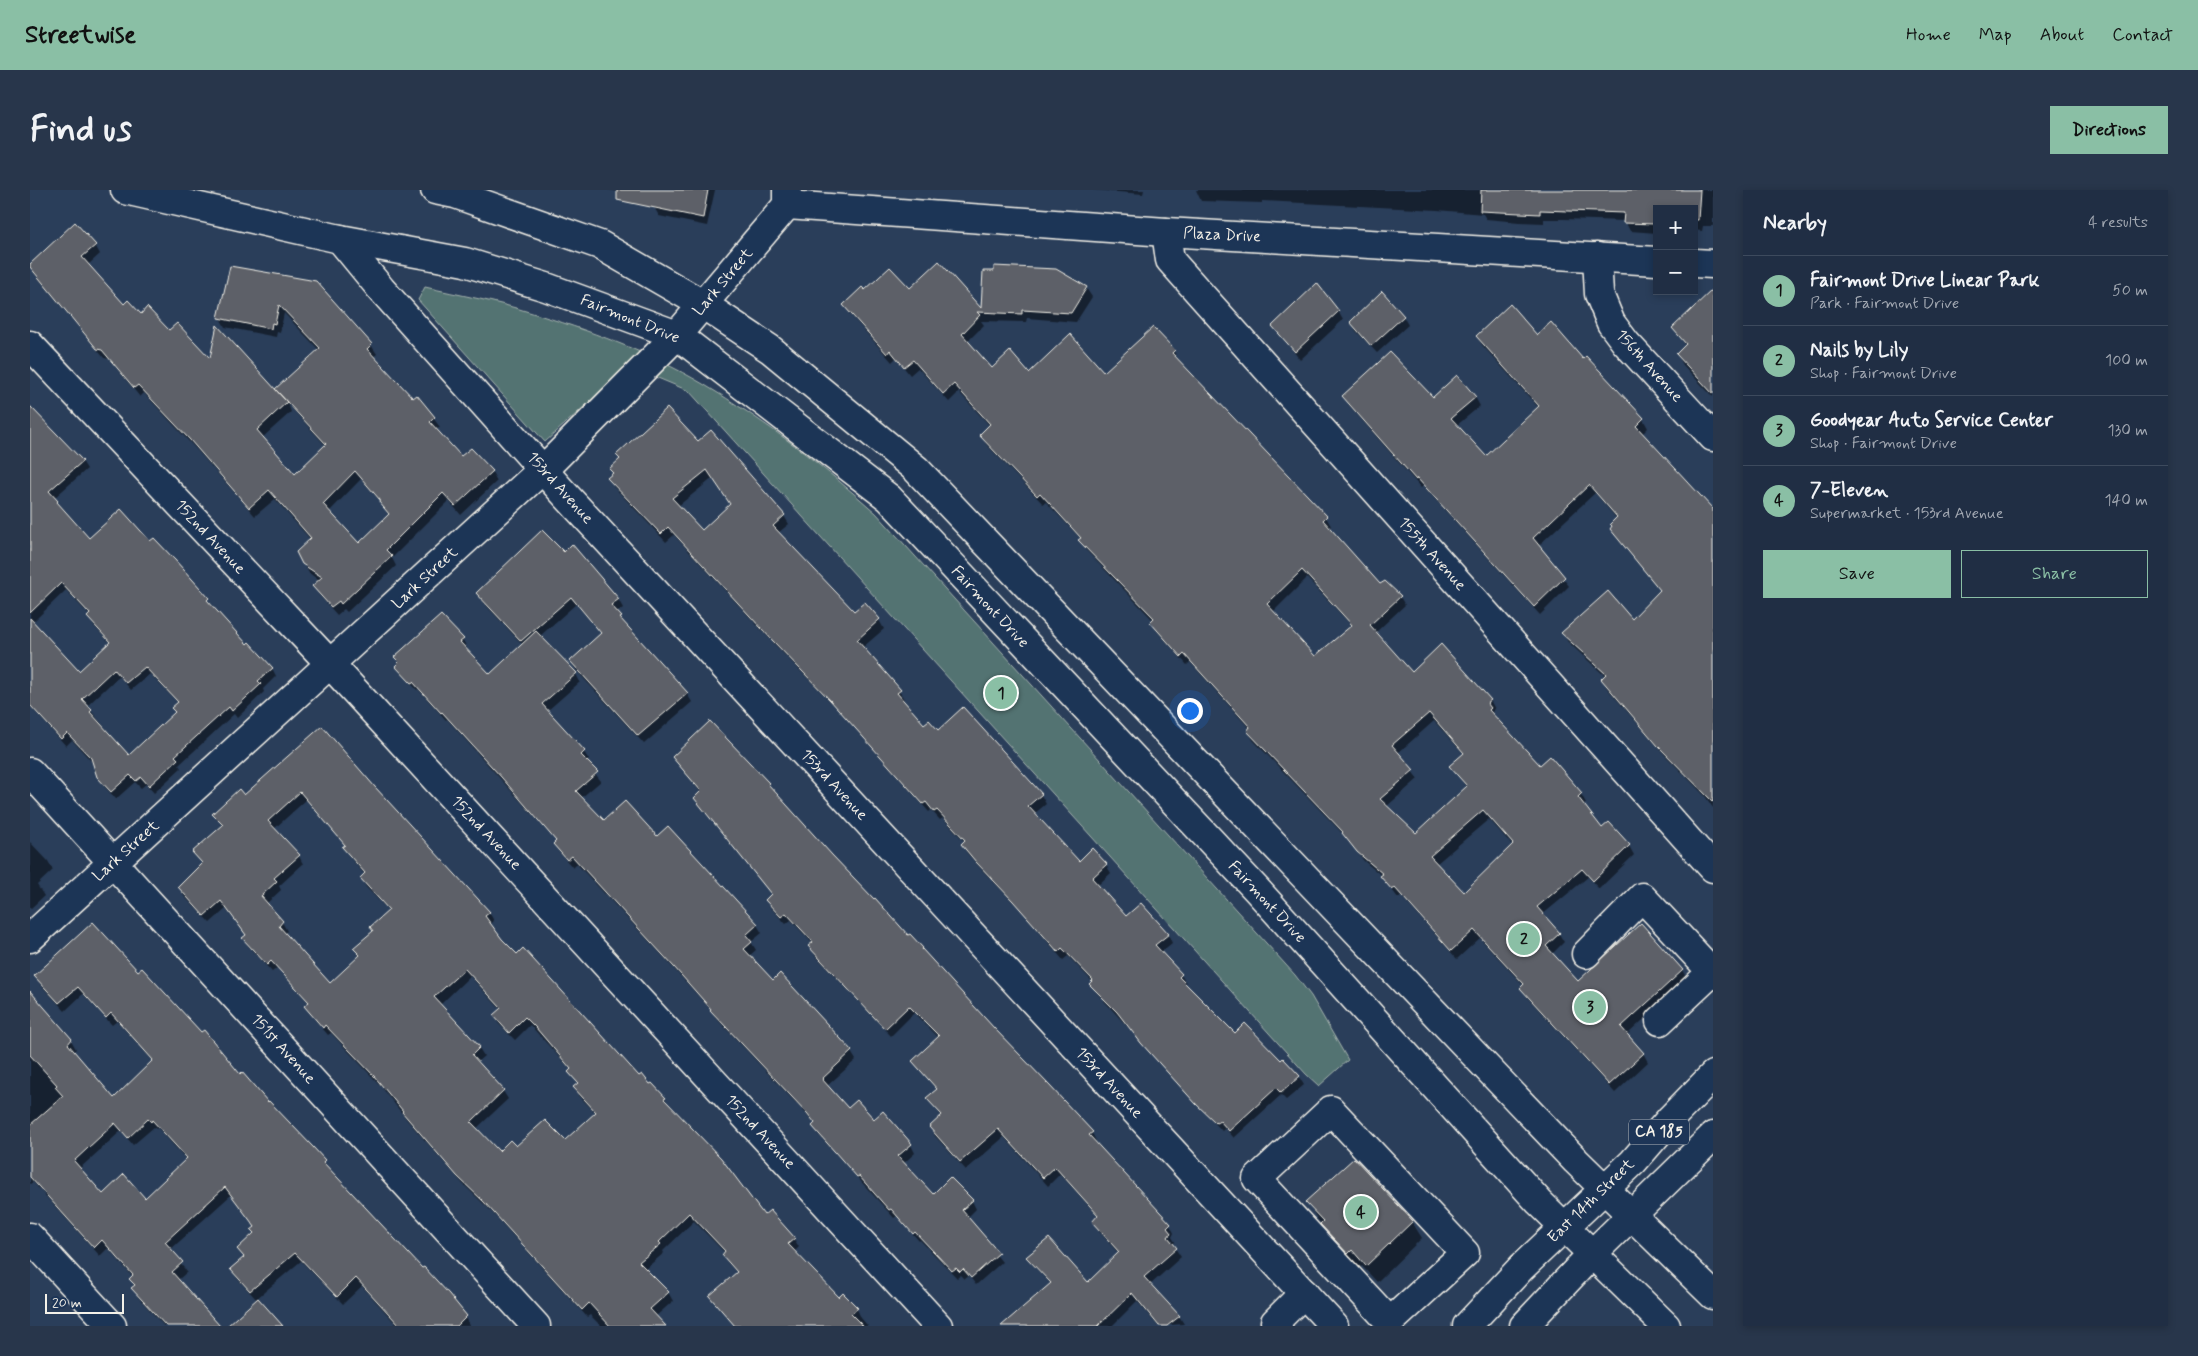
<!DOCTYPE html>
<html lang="en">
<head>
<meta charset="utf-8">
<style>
  body { margin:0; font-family:Mynerve,sans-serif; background:#28364b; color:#f1f3f6 }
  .controls { position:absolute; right:15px; top:15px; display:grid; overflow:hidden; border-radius:0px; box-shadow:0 2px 8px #0003 }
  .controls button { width:45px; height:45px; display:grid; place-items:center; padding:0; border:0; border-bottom:1px solid #3d4a5d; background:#202e44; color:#f1f3f6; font:25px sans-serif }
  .scale { position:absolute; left:15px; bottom:12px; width:79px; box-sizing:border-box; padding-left:5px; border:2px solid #f4f1e8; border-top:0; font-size:14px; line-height:18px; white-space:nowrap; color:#f4f1e8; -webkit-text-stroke:4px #1d3557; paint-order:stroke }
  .you { position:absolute; left:1159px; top:520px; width:18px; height:18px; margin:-12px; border:4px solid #fff; border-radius:50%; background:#1a73e8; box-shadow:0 0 0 8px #1a73e833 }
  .badge { display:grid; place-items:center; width:32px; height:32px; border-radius:50%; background:#8abfa5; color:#111; font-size:16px; font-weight:700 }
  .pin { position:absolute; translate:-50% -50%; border:2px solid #fff; box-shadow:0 1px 5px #0006 }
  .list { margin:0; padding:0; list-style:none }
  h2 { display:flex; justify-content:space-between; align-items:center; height:65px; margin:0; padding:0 20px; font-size:21px }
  h2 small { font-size:16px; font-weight:400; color:#a2a8b2 }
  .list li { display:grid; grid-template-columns:32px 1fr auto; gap:15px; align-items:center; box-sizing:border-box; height:70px; padding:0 20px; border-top:1px solid #3d4a5d }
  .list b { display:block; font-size:19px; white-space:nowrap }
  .list p { margin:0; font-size:16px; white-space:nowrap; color:#a2a8b2 }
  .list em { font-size:16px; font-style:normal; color:#a2a8b2 }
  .actions { display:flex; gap:10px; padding:15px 20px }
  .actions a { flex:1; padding:11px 0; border:1px solid #8abfa5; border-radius:0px; text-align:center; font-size:18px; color:#8abfa5 }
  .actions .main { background:#8abfa5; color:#111 }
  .map { position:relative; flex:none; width:1683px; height:1136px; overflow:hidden; border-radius:0px }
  header { display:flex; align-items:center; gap:30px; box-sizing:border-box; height:70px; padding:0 25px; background:#8abfa5; color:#111 }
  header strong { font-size:24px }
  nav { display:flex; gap:28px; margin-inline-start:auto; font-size:18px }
  .intro { display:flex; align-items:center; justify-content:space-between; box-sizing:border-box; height:120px; padding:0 30px }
  h1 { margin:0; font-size:35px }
  .button { padding:12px 22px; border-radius:0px; background:#8abfa5; color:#111; font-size:18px; font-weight:700 }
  main { display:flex; gap:30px; padding:0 30px }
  aside { flex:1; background:#202e44; border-radius:0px; box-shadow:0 2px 8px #0003 }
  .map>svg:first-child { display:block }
</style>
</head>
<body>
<header>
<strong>Streetwise</strong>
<nav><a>Home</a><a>Map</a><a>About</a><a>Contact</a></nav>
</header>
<div class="intro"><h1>Find us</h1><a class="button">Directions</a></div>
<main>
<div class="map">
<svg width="1683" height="1136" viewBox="0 0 1683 1136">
  <rect width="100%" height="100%" fill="#2a3e5a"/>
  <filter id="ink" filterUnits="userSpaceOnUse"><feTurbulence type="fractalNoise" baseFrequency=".02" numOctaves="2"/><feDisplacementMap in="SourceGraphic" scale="10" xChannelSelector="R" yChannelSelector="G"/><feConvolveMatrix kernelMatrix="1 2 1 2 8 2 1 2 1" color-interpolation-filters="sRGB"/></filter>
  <g filter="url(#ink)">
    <path fill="#537372" stroke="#a4b2ad" d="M395,97C429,105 465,111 499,122C558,140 619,162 673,194C736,231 792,275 846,323L1265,785L1281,806L1318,870L1289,896L1276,884L659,201L599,176L515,252L388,110Z"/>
    <g fill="#0007" fill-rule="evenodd">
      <path d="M579,0H685L677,36L629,26L624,17L625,9Z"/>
      <path d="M1063,0H1114L1113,4Z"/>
      <path d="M1166,0H1683V36H1673L1672,41L1664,40V19H1627V43L1600,41L1595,31L1534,29H1514V33L1489,32L1456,29L1453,24L1407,20L1232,11V13L1171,11Z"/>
      <path d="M65,55L70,64L58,75L94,116L139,142L180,171L250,207L289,160L254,123L250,143L247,142L246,147L195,137L190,128L201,78L341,155L347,164L343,167L383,210L387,207L410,237L406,240L431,268L462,282L467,291L431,325L419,311L362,368L366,376L317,422L314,419L307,425L289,405L284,396L290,391L279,383L267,363L281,350L245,309L225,326L167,260L114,203L110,207L79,169L74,168L5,84L0,75ZM258,214L296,256L265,285L232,248L261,222ZM331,289L351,312L359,326L328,354L299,322Z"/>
      <path d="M1056,98L1062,107L1046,132L997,128L996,132L951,131L954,135L937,152L962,179L999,184L1074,183L1144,161L1148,171L1296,327L1301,336L1299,338L1350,396L1370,407L1375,415L1345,443L1382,483L1460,510L1465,519L1462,522L1466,528L1510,576L1551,604L1556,613L1553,615L1572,640L1579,634L1599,656L1604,665L1569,699L1558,687L1512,725L1529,744L1534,752L1522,764L1548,793L1652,780L1657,789L1597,845L1613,863L1618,872L1585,903L1497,807L1492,798L1494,796L1450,748L1427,769L1371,706L1368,708L1352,686L1334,671L1315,646L1223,550L1218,541L1220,539L1160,472L1157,475L1127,441L1122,432L1123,430L1055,359L1051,349L1016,312L1013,314L956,254L951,245L960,236L929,202L919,212L888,178L880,185L866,168L862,172L820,124L815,116L835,102L880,99L952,121ZM1277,388L1322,436L1285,468L1243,422ZM1404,531L1434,564L1421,576L1437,598L1386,645L1356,617L1388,589L1368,563ZM1459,629L1483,656L1434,704L1406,674Z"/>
      <path d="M1683,116V207L1653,175L1647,164L1656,156L1644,138Z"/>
      <path d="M1308,121L1313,130L1270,170L1244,136Z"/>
      <path d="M1373,126L1378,135L1347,163L1326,141L1322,133Z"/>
      <path d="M1447,146L1507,147L1553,171L1613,229L1618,238L1612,244L1683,321V618L1675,606L1635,565L1577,498L1572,489L1575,486L1538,452L1533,444L1602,430L1631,401L1587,348L1582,339L1587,329L1565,303L1508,356L1539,396L1510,425L1393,296L1391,298L1319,215L1314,206L1403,209L1445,207L1450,216L1426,236L1456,268L1509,218L1452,155Z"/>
      <path d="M0,218L52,271L57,279L24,308L59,350L120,353L144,370L183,417L217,456L242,478L246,486L233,499L234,502L207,528L204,524L149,575L151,578L124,603L116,594L111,598L105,592L86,609L73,595L63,573L42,550L36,556L0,516ZM36,400L60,426L59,427L63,435L80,453L49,482L3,432ZM120,484L148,513L146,523L99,567L57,516L89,486L101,500Z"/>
      <path d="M668,253L754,326L759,334L748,343L824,423L835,414L849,430L854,439L832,458L869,501L874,509L872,511L894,536L908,542L932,519L1011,605L1016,614L1004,624L1048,673L1076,675L1081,683L1067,696L1096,728L1138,744L1142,753L1131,762L1151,785L1156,793L1154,795L1205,844L1251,872L1269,887L1274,895L1256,910L1251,905L1204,948L1195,938L1192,941L1066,802L1061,794L1063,792L1038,766L1033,770L990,719L953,681L937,663L932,654L935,652L913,628L910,630L901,620L899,622L807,518L749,459L644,345L636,352L584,297L579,288L591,270L588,266ZM683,288L701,315L672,342L648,316Z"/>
      <path d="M534,363L588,409L593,418L586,423L596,436L657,504L662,512L614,554L546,480L541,472L572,444L546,414L510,446L546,484L550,492L517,521L554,562L559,570L556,572L571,591L551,608L574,632L627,648L727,735L732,743L721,752L726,760L719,766L743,792L750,785L821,862L826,870L797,896L818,920L844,930L881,955L885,963L873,974L903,1005L942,1011L946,1019L937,1028L972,1072L946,1095L939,1086L935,1089L931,1085L927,1088L890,1050L889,1051L867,1026L864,1028L788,944L783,936L785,934L783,931L686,828L681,820L629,762L547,674L543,678L529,662L524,654L527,652L525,650L417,529L416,530L388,499L387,500L372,484L367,476L370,474L366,467L433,450L437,458L435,459L460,486L493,455L453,412L448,403Z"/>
      <path d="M292,538L344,598L459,722L464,731L459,735L471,750L609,888L635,908L640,917L734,1027L740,1021L764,1049L769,1057L764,1062L809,1108L827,1119L831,1128L838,1136H706L686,1114L681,1106L707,1083L698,1073L693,1065L695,1063L664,1031L633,1061L634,1063L615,1079L638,1102L643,1111L625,1127L634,1136H571L560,1125L557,1127L460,1020L433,994L378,931L350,895L301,843L298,845L281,825L276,816L279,813L247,778L242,782L219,757L214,749L217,746L196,719L180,733L154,706L150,698L172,674L164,662L193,637L184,624L214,607ZM276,610L316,656L314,658L319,666L335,685L331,688L336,697L359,721L344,742L325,758L329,766L300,794L254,744L257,741L252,732L236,714L251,700L249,696L273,674L269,666L244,639ZM440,786L471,820L464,826L469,834L485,850L500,835L542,881L540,883L548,894L544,898L549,906L566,923L535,952L486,958L469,962L446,939L478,909L473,901L447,872L454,866L449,858L410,815Z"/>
      <path d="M644,567L738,594L742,602L878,747L892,759L896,765L1062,943L1066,951L1064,953L1140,1035L1144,1043L1142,1047L1145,1052L1143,1055L1151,1067L1120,1095L1149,1126L1154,1134L1128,1136L1107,1111L1082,1136H982L1021,1094L1003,1075L998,1067L1058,1093L1089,1064L1068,1040L1063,1032L1069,1027L1030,984L1018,996L974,947L936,980L905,946L901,938L912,927L898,908L907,900L883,871L909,848L884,823L861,846L785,765L780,757L783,754L761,730L756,734L741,718L736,710L742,705L670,616L665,608L671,603Z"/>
      <path d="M0,652L18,671L23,680L7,695L14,706L0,719Z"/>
      <path d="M108,782L294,971L299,979L436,1127L440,1136H364L366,1134L332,1096L313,1114L271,1071L226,1109L251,1136H199L227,1110L207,1088L202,1080L214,1068L209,1059L224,1044L222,1041L226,1038L201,1005L140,1060L157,1082L148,1090L189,1136H134L108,1107L101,1089L103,1087L78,1058L70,1066L3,992L0,994V821L9,812L41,850L46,859L43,862L84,909L124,872L87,831L82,835L53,804L35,821L11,795L6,787ZM124,937L126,939L128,938L157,970L115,1010L73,1006L49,979L91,941L103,955Z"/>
      <path d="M1324,970L1382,1032L1392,1048L1347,1092L1332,1076L1328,1080L1301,1051L1277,1012Z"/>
    </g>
    <g fill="#5d6168" stroke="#f4f1e8" fill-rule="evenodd">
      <path d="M587,0H678L673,28L587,10Z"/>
      <path d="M1451,0H1670L1668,30H1664V19H1627L1625,34L1593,33L1594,23L1510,20V24L1450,21Z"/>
      <path d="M45,32L66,55L52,67L94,114L98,110L111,124L117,117L139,140L147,133L180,168L187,135L257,212L227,240L265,284L296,254L245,199L290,158L249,115L245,134L242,133L241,139L188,128L200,76L286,91L342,154L337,159L383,208L387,205L405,227L400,232L431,266L441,258L463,281L425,316L413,303L356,360L362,366L311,414L309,411L301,417L282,396L292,387L272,374L266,362L281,348L239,300L219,318L160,250L108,195L104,198L72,160L67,159L0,77V74ZM325,281L350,310L349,312L359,324L329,353L293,314Z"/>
      <path d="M909,71L951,118L953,81H964V76L1026,79L1057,97L1041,123L992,120V124L947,122L950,125L932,144L962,178L980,161L999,183L1040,144L1074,182L1123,137L1145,160L1142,163L1297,326L1293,330L1350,394L1355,391L1371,406L1340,435L1382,482L1411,454L1461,510L1457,513L1461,518L1459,520L1510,575L1520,566L1552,603L1548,607L1572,638L1579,632L1600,655L1563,691L1552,679L1507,717L1530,743L1516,756L1548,791L1611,733L1653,780L1591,837L1614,863L1579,895L1490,798L1494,794L1444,740L1421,761L1365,698L1362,700L1350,686L1353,684L1327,662L1312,643L1313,642L1217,541L1220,537L1154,464L1151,467L1120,432L1124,428L1048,350L1051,348L1010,303L1007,306L949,245L960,234L924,194L913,204L883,170L874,177L860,160L857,164L813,115L832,97L835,100L860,77L880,98ZM1272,380L1322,435L1285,466L1237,414ZM1399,523L1434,563L1419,576L1437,596L1386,643L1350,609L1384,580L1362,555ZM1453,620L1483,654L1434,702L1400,666Z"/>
      <path d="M1287,93L1309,121L1265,162L1242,136Z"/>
      <path d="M1683,99V204L1646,164L1656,154L1642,138Z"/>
      <path d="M1352,101L1374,126L1341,156L1320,132Z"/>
      <path d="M1480,114L1507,145L1521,132L1553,169L1556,166L1614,228L1606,236L1683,319V612L1628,556L1571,489L1576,484L1531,443L1578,401L1602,429L1630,400L1580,339L1582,336L1580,334L1587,327L1559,295L1503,348L1535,387L1504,417L1387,288L1386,290L1312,206L1360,162L1403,207L1427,185L1446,207L1421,228L1456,266L1509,216L1446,146Z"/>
      <path d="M0,216L53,271L19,301L28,311L27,312L59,348L91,319L120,351L124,348L145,370L179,408L177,410L217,454L219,452L243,478L228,491L231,494L202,521L199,517L145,566L148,569L119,596L111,587L106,591L100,585L81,602L67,587L61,568L37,543L31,549L0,515V428L49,481L80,452L57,427L60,424L31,393L0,423ZM115,477L148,512L141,518L145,522L99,565L60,522L62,520L52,509L84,479L96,493Z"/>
      <path d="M637,218L668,251L681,240L755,325L743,336L824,421L835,412L850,429L827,450L871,500L867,503L894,534L899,530L908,540L933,517L1012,604L998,616L1049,671L1062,658L1077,674L1062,688L1096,726L1111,713L1139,744L1125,755L1152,784L1149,787L1205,843L1215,833L1251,870L1253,868L1270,886L1251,903L1246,898L1199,941L1190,931L1186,933L1166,914L1111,853L1087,822L1059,794L1063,790L1032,758L1028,762L983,711L946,672L931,654L935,650L907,620L904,622L896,612L893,614L800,510L743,451L638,337L631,344L577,288L583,283L579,279L590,269L586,265ZM677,280L700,314L672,340L642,308Z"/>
      <path d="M512,340L534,362L542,354L589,409L581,415L592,427L590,428L658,503L608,546L540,471L571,443L541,407L491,451L446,403Z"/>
      <path d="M411,425L434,449L430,452L460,484L506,441L547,483L512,514L555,561L551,565L568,582L546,601L574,630L595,611L627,646L638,636L728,734L716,745L722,752L714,759L743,790L750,783L822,861L792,889L818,918L827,910L844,929L853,921L882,954L868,966L903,1004L920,987L943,1010L932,1020L969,1063L941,1088L933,1079L930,1082L926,1078L922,1081L885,1042L883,1044L861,1019L859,1020L829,986L827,987L782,936L785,933L777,923L680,820L681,819L644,777L542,666L537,670L523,654L526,651L472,588L412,522L411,523L383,492L381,493L365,476L369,472L364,467Z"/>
      <path d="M680,531L739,593L738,594L802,665L844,709L845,708L878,745L880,744L893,758L892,759L964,838L1019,895L1063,942L1059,945L1141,1034L1137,1038L1141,1043L1138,1047L1147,1058L1114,1087L1150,1126L1137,1136H1129L1102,1103L1068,1136H971L1021,1093L996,1067L1019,1048L1058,1092L1089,1062L1062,1032L1068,1025L1025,977L1013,988L968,939L930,972L899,937L912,925L896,908L907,899L882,871L909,846L879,816L855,839L778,756L783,752L756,723L751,727L735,710L741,704L664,608L671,601L642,567Z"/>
      <path d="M292,536L345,597L460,722L455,726L472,749L487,764L493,758L609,886L612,884L620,894L622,893L636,908L634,909L691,968L734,1025L740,1020L765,1048L758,1054L809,1107L813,1103L828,1118L821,1124L833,1136H705L679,1106L707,1082L692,1065L695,1061L659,1023L629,1052L631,1054L609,1072L639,1102L620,1119L636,1136H580L559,1113L552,1120L454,1012L427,986L372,922L373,921L344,886L295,835L293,838L274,816L279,812L241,771L237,775L212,748L216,745L191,711L174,726L148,697L172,673L162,662L193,635L182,624L209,599L214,605ZM270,602L315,655L312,657L335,683L330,688L359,720L340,737L343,741L323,758L330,765L300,793L249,736L253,731L231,706L247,691L244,688L270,665L238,631ZM435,779L471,818L463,825L479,843L495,827L506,838L541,879L538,882L548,893L543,897L566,922L535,950L515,930L486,956L480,950L469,961L441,932L474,900L442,865L450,857L404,807Z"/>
      <path d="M63,732L108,781L112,778L171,842L174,840L210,884L212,882L238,912L239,911L283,957L295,970L293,972L392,1078L394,1077L419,1104L437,1126L427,1136H370L326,1088L307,1107L265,1063L220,1101L200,1079L214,1067L207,1059L224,1043L221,1040L225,1037L195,997L135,1052L153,1072L142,1082L190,1136H136L101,1098L105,1095L99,1089L103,1085L72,1050L64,1058L0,987V935L33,906L25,897L27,895L0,865V801L42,849L38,854L84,908L123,870L81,823L76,828L48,797L29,813L4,786ZM118,929L121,932L122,930L157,968L115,1008L94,984L73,1004L44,971L85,933L98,948Z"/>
      <path d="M1324,968L1383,1031L1336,1076L1322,1060L1318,1064L1290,1034L1293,1031L1275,1012Z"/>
      <path d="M228,1108L253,1136H197Z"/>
    </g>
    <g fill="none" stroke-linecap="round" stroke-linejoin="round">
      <defs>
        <g id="minor">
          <path d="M757,15L1136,42L1627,71"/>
          <path d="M1136,42L1140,70L1683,678"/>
          <path d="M310,49L351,99L530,299L1304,1136"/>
          <path d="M1567,67L1569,104L1581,133L1596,153L1683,247"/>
          <path d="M1664,73L1683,74"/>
          <path d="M0,155L290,463L908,1136"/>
          <path d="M0,582L506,1136"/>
          <path d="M0,748L525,268L647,145L757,15V0"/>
          <path d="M1556,764L1612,707L1682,782L1630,831"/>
          <path d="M1301,920L1435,1063L1360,1132L1227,989Z"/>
          <path d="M0,1047L82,1136"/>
          <path d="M1248,1136L1245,1132L1274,1103"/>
        </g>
        <g id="major">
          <path d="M95,0L310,49L435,72L516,97L647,145L859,308L1227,700L1509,1012L1636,1136"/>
          <path d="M405,0L425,4L570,55L674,115L740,159L886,279L1546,971L1683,1105"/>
          <path d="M1437,1136L1492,1077L1603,972L1641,928L1683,885"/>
          <path d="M1494,1136L1562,1064L1683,946"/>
        </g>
      </defs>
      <use href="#minor" stroke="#f4f1e8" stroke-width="31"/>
      <use href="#major" stroke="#f4f1e8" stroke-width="31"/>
      <use href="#minor" stroke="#1d3557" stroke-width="28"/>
      <use href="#major" stroke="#1d3557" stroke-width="28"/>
    </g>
  </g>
  <g text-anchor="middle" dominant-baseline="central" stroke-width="4.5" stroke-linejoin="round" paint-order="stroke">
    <rect fill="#1d3557" stroke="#b4b9bc" stroke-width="1" x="1599" y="929.5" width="60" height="25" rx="4"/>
    <g font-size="15" font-weight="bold" fill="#f4f1e8">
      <text x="1629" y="942">CA 185</text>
    </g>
    <g font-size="16" fill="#f4f1e8" stroke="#1d3557">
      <text transform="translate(1192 45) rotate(3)">Plaza Drive</text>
      <text transform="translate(693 92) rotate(-50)">Lark Street</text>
      <text transform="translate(600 129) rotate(22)">Fairmont Drive</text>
      <text transform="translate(1619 176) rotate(48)">156th Avenue</text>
      <text transform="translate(530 298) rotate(48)">153rd Avenue</text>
      <text transform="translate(180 347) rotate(47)">152nd Avenue</text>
      <text transform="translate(1402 364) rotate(48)">155th Avenue</text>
      <text transform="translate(395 388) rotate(-43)">Lark Street</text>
      <text transform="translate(960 417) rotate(47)">Fairmont Drive</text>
      <text transform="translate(804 595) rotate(47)">153rd Avenue</text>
      <text transform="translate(456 643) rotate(47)">152nd Avenue</text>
      <text transform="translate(96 661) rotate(-42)">Lark Street</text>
      <text transform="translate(1237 712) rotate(47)">Fairmont Drive</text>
      <text transform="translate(253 859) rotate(48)">151st Avenue</text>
      <text transform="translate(1079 893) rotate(47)">153rd Avenue</text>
      <text transform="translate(730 942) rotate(47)">152nd Avenue</text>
      <text transform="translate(1561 1011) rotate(-44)">East 14th Street</text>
    </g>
  </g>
</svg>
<div class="controls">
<button>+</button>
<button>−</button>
</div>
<div class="scale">20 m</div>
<div class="you"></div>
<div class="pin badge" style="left:971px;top:503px">1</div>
<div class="pin badge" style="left:1494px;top:749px">2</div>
<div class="pin badge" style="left:1560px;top:817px">3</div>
<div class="pin badge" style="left:1331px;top:1022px">4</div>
</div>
<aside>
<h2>Nearby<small>4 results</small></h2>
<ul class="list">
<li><span class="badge">1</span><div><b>Fairmont Drive Linear Park</b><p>Park · Fairmont Drive</p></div><em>50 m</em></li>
<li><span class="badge">2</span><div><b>Nails by Lily</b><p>Shop · Fairmont Drive</p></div><em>100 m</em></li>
<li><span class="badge">3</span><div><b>Goodyear Auto Service Center</b><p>Shop · Fairmont Drive</p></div><em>130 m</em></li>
<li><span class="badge">4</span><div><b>7-Eleven</b><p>Supermarket · 153rd Avenue</p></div><em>140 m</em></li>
</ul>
<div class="actions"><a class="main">Save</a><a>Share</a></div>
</aside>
</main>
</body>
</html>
